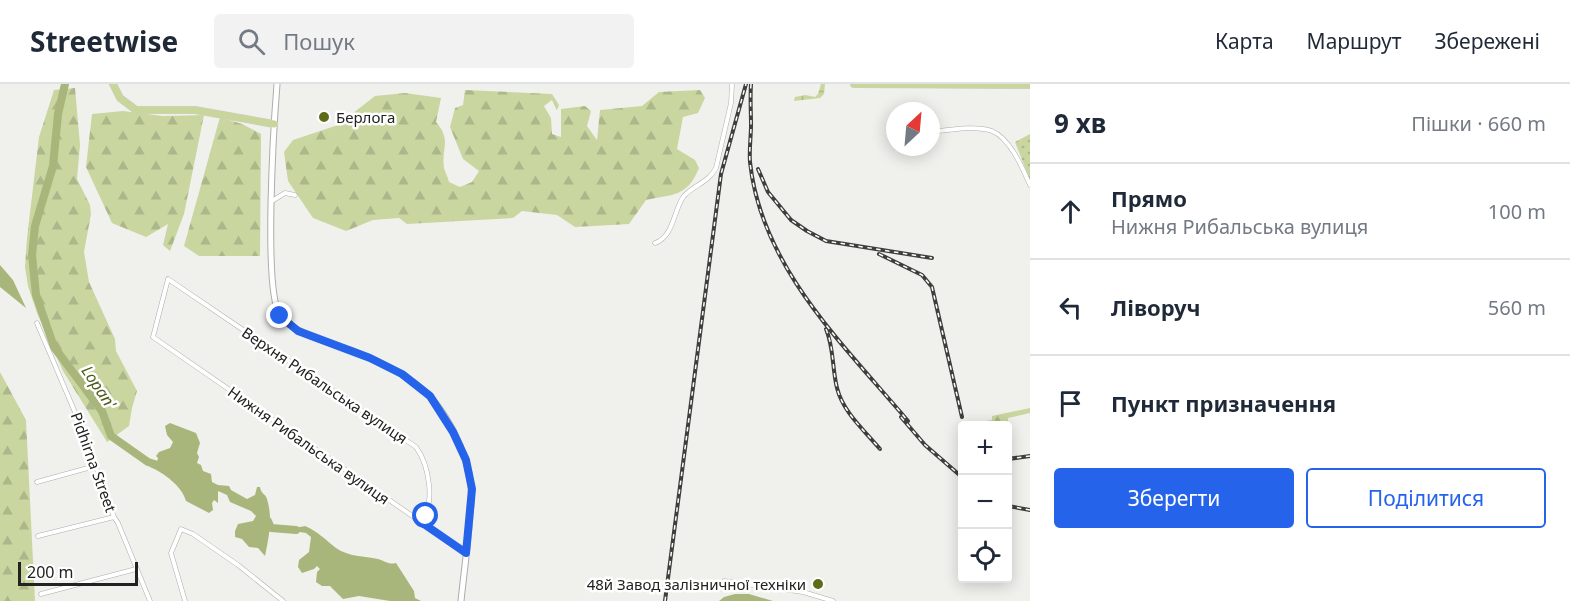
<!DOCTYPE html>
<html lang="uk">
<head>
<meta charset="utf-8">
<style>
  body { margin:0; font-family:"Noto Sans",sans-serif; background:#f2f2f3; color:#1f2937 }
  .controls { position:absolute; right:18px; bottom:18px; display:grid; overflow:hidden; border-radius:6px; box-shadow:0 3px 15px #0003 }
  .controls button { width:54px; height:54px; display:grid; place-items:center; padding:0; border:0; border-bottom:2px solid #e0e1e3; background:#fff; color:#1f2937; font:30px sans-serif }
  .compass { position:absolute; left:886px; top:18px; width:54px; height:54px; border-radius:50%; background:#fff; box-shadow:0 3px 15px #0003; rotate:26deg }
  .scale { position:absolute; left:18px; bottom:15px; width:120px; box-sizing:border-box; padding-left:6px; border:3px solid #222221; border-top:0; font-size:16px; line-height:21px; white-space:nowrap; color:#222221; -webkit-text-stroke:4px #fff; paint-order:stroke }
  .stop { position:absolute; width:18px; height:18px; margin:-14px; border:4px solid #2563eb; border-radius:50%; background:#fff }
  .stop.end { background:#2563eb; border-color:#fff; box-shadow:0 2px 6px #0008 }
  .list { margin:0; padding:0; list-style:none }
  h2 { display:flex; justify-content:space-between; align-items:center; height:78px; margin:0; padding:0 24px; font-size:26px }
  h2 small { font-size:20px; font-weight:400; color:#747a83 }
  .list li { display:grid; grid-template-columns:39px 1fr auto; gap:18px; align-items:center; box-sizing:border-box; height:96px; padding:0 24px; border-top:2px solid #e0e1e3 }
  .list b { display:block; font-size:22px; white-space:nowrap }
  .list p { margin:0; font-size:20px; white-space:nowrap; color:#747a83 }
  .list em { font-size:20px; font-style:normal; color:#747a83 }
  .actions { display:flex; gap:12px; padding:18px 24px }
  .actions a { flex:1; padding:14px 0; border:2px solid #2563eb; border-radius:6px; text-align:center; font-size:21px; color:#2563eb }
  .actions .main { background:#2563eb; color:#fff }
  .icon { flex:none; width:33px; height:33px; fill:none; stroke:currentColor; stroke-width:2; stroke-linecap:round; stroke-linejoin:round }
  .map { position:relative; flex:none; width:1030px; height:517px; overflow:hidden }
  header { display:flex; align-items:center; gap:36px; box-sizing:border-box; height:84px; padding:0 30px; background:#fff; border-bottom:2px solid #e0e1e3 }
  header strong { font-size:28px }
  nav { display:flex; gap:33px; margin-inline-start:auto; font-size:21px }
  .search { width:420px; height:54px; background:#f2f2f3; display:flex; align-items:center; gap:15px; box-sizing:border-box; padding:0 21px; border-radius:6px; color:#747a83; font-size:22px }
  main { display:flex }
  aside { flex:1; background:#fff }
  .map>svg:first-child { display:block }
</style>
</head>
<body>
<header>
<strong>Streetwise</strong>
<div class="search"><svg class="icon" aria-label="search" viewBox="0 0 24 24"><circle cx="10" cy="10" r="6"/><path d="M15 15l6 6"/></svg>Пошук</div>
<nav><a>Карта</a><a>Маршрут</a><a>Збережені</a></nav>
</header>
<main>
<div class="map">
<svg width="1030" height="517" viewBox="0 0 1030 517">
  <defs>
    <pattern id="forest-firs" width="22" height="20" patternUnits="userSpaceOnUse" patternTransform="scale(1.5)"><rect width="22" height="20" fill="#c9d6a0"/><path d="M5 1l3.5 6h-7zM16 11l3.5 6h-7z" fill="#acb78a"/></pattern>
    <pattern id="wetland-marsh" width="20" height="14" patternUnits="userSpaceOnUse" patternTransform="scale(1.5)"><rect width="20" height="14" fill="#c9d6a0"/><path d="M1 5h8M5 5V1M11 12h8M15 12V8" fill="none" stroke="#acb78a"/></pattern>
    <pattern id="garden-dots" width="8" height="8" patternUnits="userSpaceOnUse" patternTransform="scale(1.5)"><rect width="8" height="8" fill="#c9d6a0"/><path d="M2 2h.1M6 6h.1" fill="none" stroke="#acb78a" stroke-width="1.8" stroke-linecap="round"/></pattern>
  </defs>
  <rect width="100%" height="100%" fill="#f0f1ed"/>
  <g fill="url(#forest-firs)">
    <path d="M75,4L80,61L77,95L90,121L91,130L84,168L89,198L115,255L116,267L137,307L132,324L129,342L107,358L63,287L37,229L28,202L25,183L27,154L39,53L54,6Z"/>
    <path d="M465,6L552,10L559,21L557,26L552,16L544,22L551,34L552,50L561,53V25L585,22L591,27L587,42L597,56L600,26L642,22L659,8L700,6L705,14L698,29L683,33L677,65L695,76L699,84C687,113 674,110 646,116L629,140L575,143L557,131L522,127L513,134L407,140L399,134L373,136L346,147L313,134L288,97L284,68L293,56L338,41L375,12L405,9L441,14L436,38C452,56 441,64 444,84C445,88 448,93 449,98L460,103L472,98L479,87L463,75L450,43L455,24L463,21Z"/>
    <path d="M123,27L163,32L204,31L184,130L170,167L163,161L168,140L146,153L112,139L86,83L92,30Z"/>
    <path d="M220,33L242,40L261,50L260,172H199L184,162Z"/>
    <path d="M0,288L26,336L35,517H0Z"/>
    <path d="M1030,324V329L1008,334V340L986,341V337L992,336V332Z"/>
  </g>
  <path fill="url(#wetland-marsh)" d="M821,0H825L824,10L820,14L794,17L795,13L805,11L815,13L818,10Z"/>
  <path fill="url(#garden-dots)" d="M1030,50V96L1015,58Z"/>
  <g fill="#a8b67b">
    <path d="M0,181L13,196L26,224L0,203Z"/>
    <path d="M170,339L196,349L200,359L197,369L199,373L197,379L201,381L203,387L211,390L212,398L218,401L229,402L231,406L247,415L255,411L257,403H260C261,410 265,409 267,415C273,435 269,452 265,472L258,464L249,463L242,455L235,453V447L238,440L253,437L256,432L251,427L230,418L227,411L218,407V419L214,416L212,419L213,426L209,429L186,417C182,402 164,389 150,383L148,378H157L158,374L156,372L159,368L170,364L173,358L167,351L165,342Z"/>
    <path d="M305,442C317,447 326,456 336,464C349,473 364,472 378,475C386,477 388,481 396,479L414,507L415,514L421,517H390L359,512L343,515L330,502H322L316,498L317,488L320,485L317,482L314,485L302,489L298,483L299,476L309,468L311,453L306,449L286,446Z"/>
    <path d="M735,510H749L773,517H719L724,513Z"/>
  </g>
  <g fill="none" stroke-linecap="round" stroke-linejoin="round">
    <g stroke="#a8b67b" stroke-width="8">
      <path d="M65,0L58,30L53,82L35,142L32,171L36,211L54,263L102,327L111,352L148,378L158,381"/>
      <path d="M268,437L271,444L296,446"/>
    </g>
    <defs>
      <g id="minor">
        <path d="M931,48C948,46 977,41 992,47C1010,54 1023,85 1030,101"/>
        <path d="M892,54L895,53"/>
        <path d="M272,117L285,109L295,111"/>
        <path d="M655,159C674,153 674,124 684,112C694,101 709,98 716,84L731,19L732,0"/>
        <path d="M37,239L83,347L114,433L118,439L150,517"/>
        <path d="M37,398L95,382"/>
        <path d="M421,438C436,420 429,381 416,363L168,195L153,253L466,469"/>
        <path d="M38,452L114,433"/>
        <path d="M724,497L803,508L833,517"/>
        <path d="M41,510L136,485"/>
        <path d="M185,517L171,469L181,445L193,450L238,481L283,517"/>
      </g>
      <path id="tertiary" d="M277,0C274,38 263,207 280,231C293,250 332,259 353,267C375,276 398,286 417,301C445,322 468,369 471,403C472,412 471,422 470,431C468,460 464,488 461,517"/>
      <g id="trunk">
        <path d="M113,0L120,14L136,26H195L274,40"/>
        <path d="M854,0L1030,1"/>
      </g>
    </defs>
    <use href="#minor" stroke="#adaeab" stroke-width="5"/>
    <use href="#tertiary" stroke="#adaeab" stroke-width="7"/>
    <use href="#trunk" stroke="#cecece" stroke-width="8"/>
    <use href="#minor" stroke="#fff" stroke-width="4"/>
    <use href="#tertiary" stroke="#fff" stroke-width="5"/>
    <use href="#trunk" stroke="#c8d69b" stroke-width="7"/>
    <defs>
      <g id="rail">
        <path d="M751,0C750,14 751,27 751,41C751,53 749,66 750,78C761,183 844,261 908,337"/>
        <path d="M758,85L768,108L791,136L807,147L826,157L932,174"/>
        <path d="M879,170L922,191L932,203L962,333"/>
        <path d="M826,245C834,264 832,284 837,304C843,328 864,346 880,365"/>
        <path d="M901,333L925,361L963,394"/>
        <path d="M1008,375L1030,372"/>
        <path d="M1008,422L1030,426"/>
        <path d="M665,517L721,90L746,0"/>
      </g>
    </defs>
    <use href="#rail" stroke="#3e3e3d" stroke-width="4"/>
    <use href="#rail" stroke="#fff" stroke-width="1.5" stroke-dasharray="4.5" stroke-linecap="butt"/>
  </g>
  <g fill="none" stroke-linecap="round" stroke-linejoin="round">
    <path stroke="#2563eb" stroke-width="8" d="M280,232L298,247L370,274L402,290L430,312L453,348L466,376L472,405L466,469L421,438L426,432"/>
  </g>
  <g fill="#5e6c17" stroke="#fff" stroke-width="2">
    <circle cx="324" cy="33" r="6"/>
    <circle cx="818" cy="500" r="6"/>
  </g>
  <g text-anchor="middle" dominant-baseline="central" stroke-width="5" stroke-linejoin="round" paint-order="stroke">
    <g font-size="15" fill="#222221" stroke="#fff" text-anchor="start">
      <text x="336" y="33">Берлога</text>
      <text x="806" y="500" text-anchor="end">48й Завод залізничної техніки</text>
    </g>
    <g font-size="15" fill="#222221" stroke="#fff">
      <text transform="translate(325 301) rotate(34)">Верхня Рибальська вулиця</text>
      <text transform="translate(309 361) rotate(35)">Нижня Рибальська вулиця</text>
      <text transform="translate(94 378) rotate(70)">Pidhirna Street</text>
    </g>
    <g font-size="16" font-style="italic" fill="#4e5a18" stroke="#fff">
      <text transform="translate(99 303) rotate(56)">Lopan'</text>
    </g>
  </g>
</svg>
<div class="controls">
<button>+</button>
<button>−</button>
<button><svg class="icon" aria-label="locate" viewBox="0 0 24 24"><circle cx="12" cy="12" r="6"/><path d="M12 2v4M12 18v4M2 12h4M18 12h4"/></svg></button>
</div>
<svg class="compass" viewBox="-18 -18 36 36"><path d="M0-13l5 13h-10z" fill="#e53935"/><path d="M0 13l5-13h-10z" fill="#747a83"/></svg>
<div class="scale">200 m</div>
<div class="stop" style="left:426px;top:432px"></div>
<div class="stop end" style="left:280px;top:232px"></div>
</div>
<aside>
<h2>9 хв<small>Пішки · 660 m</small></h2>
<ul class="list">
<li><svg class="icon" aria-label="ahead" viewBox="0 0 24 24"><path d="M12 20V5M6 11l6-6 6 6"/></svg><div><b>Прямо</b><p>Нижня Рибальська вулиця</p></div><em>100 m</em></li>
<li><svg class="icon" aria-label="left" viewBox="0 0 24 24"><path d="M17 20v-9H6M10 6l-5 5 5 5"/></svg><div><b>Ліворуч</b></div><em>560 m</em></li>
<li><svg class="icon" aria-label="arrive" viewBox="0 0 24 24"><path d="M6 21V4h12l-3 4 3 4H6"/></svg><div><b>Пункт призначення</b></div></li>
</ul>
<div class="actions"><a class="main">Зберегти</a><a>Поділитися</a></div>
</aside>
</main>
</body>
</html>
